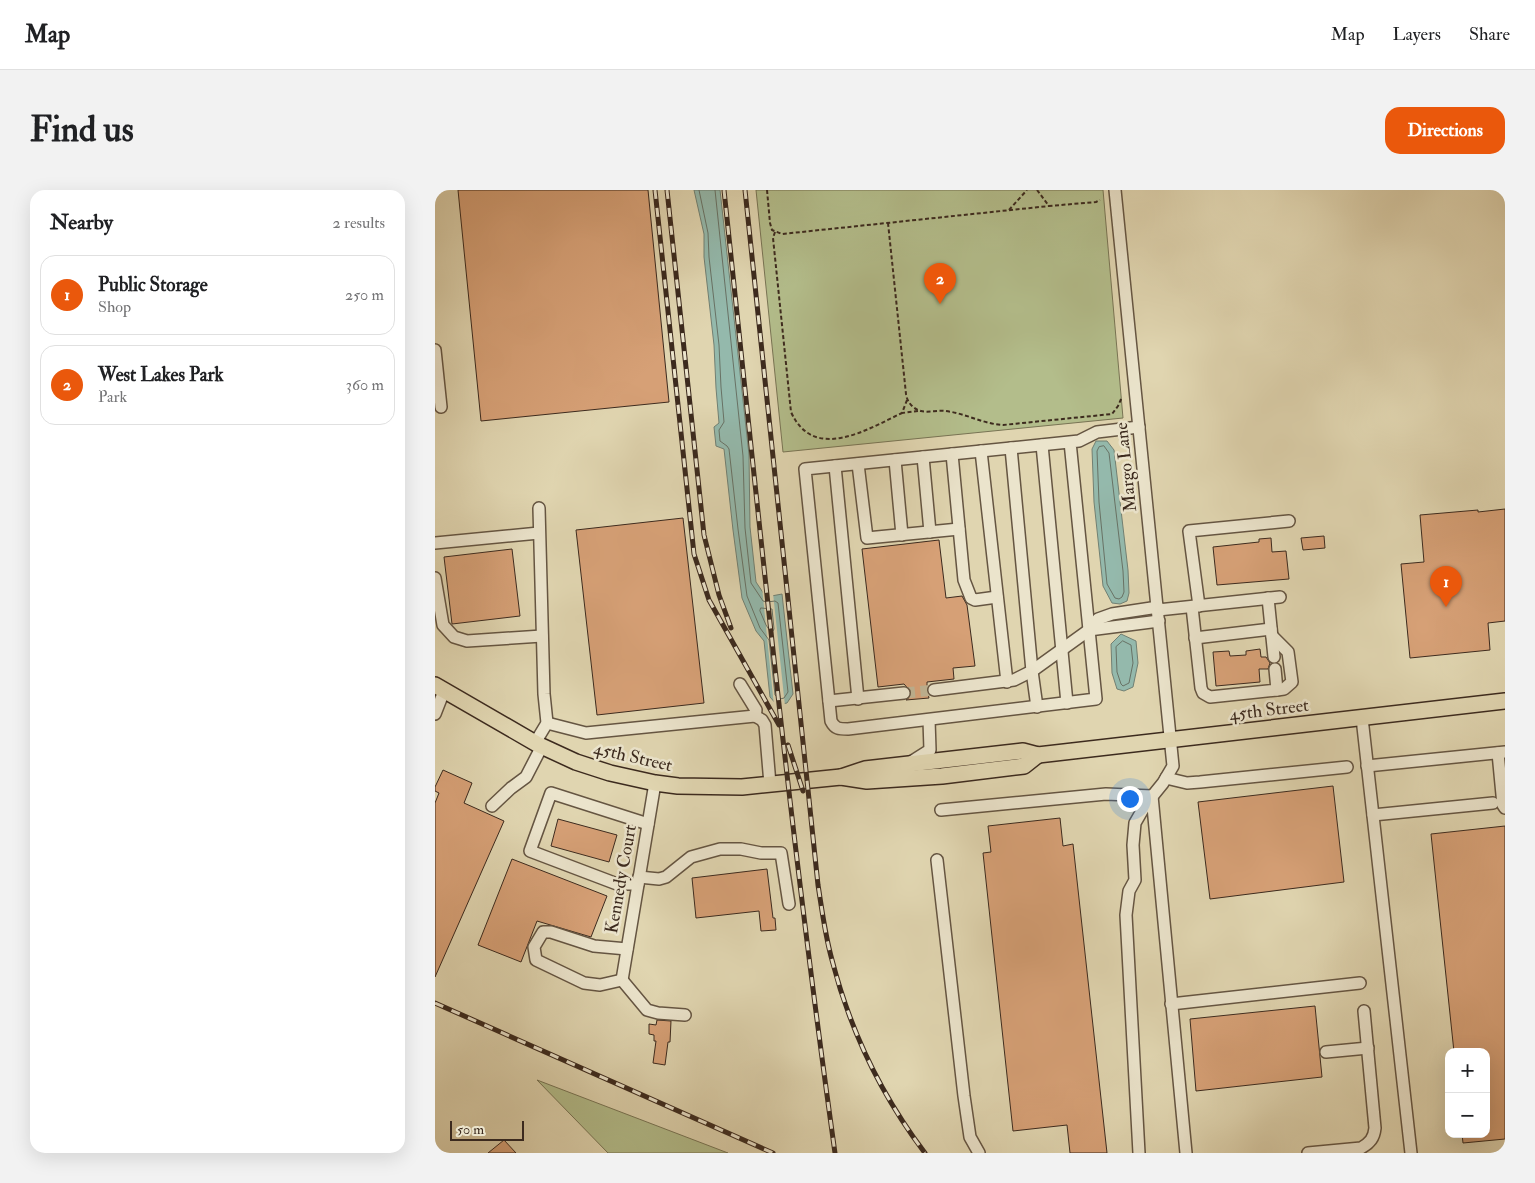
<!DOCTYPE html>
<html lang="en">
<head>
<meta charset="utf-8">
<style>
  body { margin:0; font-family:"IM FELL Double Pica",serif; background:#f2f2f2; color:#202124 }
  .controls { position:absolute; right:15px; bottom:15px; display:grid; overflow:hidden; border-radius:10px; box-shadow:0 5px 20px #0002 }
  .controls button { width:45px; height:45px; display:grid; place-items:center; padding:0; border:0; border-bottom:1px solid #e0e0e0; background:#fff; color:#202124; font:25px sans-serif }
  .scale { position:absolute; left:15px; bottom:12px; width:74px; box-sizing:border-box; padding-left:5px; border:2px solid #3c2a1e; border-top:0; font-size:14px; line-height:18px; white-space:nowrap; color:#3c2a1e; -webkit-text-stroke:4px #ebe4cc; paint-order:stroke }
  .you { position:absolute; left:694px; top:608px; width:18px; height:18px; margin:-12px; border:4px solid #fff; border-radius:50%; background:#1a73e8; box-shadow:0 0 0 8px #1a73e833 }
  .badge { display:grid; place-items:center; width:32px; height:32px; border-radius:50%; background:#ea580c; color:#fff; font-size:16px; font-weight:700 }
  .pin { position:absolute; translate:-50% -41px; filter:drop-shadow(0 1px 2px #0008) }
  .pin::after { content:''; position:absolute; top:26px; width:18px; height:15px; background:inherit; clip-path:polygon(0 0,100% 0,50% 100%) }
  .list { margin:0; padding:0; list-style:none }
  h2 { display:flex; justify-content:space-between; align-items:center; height:65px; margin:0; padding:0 20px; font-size:21px }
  h2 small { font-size:16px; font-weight:400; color:#757577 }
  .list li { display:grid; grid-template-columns:32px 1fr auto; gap:15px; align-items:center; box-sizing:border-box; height:80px; margin:0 10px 10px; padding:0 10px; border:1px solid #e0e0e0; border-radius:15px }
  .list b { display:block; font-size:19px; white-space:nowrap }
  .list p { margin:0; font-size:16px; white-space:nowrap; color:#757577 }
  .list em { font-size:16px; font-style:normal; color:#757577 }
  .map { position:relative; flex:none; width:1070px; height:963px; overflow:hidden; border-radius:15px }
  header { display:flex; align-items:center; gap:30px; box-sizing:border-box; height:70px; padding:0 25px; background:#fff; border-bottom:1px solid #e0e0e0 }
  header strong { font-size:24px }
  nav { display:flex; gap:28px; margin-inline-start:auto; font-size:18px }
  .intro { display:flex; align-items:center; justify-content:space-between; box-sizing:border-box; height:120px; padding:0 30px }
  h1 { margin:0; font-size:35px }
  .button { padding:12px 22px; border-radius:15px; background:#ea580c; color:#fff; font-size:18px; font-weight:700 }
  main { display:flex; gap:30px; padding:0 30px }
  aside { flex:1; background:#fff; border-radius:15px; box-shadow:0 5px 20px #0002 }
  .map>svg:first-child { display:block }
</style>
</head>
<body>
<header>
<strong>Map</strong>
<nav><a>Map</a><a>Layers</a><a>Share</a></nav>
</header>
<div class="intro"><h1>Find us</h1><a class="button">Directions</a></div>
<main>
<aside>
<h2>Nearby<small>2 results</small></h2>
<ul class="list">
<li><span class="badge">1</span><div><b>Public Storage</b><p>Shop</p></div><em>250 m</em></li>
<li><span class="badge">2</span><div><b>West Lakes Park</b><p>Park</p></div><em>360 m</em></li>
</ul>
</aside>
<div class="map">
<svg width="1070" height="963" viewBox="0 0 1070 963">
  <rect width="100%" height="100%" fill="#e0d5b0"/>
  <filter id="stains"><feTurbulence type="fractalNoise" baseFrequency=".004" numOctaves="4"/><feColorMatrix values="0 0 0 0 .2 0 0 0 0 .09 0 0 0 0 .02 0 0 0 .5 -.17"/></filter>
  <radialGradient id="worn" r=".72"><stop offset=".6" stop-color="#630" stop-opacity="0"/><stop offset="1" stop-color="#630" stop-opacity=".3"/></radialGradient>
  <g fill="#b3bd8b" stroke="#787454">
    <path d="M321,0H668L688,228L348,262Z"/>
    <path d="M102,890L293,963H173Z"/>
  </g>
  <g fill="#94b9ac" stroke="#718073">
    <path d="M259,0H285L314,265L315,337L321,392L331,407L347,404L358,504L352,513L342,515L335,507L329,451L321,441L307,408L298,340L289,259L281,256L279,237L284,233L281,198L279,155L269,67V44Z"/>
    <path d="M661,251H672L679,260L693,380L694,403L692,411L685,414L677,413L668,396L659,312L657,259Z"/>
    <path d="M686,444L701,451L703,473L698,497L689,501L682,499L677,483L676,454Z"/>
  </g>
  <path fill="#e0d5b0" d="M327,397L332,404L338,403L350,516L342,518L339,516Z"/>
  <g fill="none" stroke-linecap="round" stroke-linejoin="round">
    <g stroke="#687265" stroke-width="1">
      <path d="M264,0L273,43L274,67L284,155L286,197L289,232L284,240L285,251L292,256L294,259L303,339L312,406L325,438L334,450L340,505L345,509L349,508L353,502L343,413L340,411L332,412L328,411L316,393L310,338L308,266L280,0"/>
      <path d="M669,256L674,263L688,381L689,402L687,407L684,409L680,408L672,394L664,312L662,261L664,257Z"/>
      <path d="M326,418L337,419L339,439L338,441H335L331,435L325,421Z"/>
      <path d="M688,451L696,455L698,473L694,493L688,496L686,494L682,482L681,457Z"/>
    </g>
  </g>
  <g fill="#d6a076" stroke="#3c2a1e">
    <path d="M23,0H213L234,212L46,231Z"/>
    <path d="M1070,319V431L1053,433L1055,460L975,468L966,374L989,372L985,325L1043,320V322Z"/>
    <path d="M248,328L269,513L162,525L141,340Z"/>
    <path d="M889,346L890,358L868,360L866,348Z"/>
    <path d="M836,348L837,362L851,361L854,389L782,395L778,357L824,352V349Z"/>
    <path d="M504,350L511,408L527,406L532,415L540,476L518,478L519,489L492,492V500L494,508L471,510L476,506V502L469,494L443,497L427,359Z"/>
    <path d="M77,359L85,426L17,434L9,367Z"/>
    <path d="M825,459L826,467H831L835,473L833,479H824L825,492L781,496L778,462L794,461L795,466L811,465V461Z"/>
    <path d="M8,580L37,593L29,613L69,631L0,787V613L4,603L0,601V597Z"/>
    <path d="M898,596L909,692L775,709L763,612Z"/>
    <path d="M625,628L628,656L638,654L672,963H635L632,935L578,941L548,663L556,662L553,636Z"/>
    <path d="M123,629L182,645L174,672L116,656Z"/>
    <path d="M1070,636V949L1028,953L1027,944H1051V862H1019L996,644Z"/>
    <path d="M77,669L172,706L156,747L102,731L86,772L43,755Z"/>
    <path d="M332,679L338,728H340L341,740L326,741L324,721L261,728L257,688Z"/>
    <path d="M880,816L887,887L761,901L755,829Z"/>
    <path d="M222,830L236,831L235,852H233L230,875L218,873L221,851H219V845L214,844V834L221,835Z"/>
    <path d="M69,950L81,963H53Z"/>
  </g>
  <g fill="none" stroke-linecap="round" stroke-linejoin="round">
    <path stroke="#bfb393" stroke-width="11" stroke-dasharray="11 5.5" stroke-linecap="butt" d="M469,503L499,500"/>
    <defs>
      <g id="minor">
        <path d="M680,0L738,576L728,593L711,614L700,633L698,655L700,690L694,701L691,725L704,963"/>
        <path d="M0,160L6,217"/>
        <path d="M635,252L661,509L413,539C404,539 400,539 396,531L370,279L644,251L662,242L704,237"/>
        <path d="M607,255L632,513"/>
        <path d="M576,258L597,481L602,517"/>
        <path d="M546,261L572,492"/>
        <path d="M517,264L529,390L536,408L540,410L562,407"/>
        <path d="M488,267L495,342"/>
        <path d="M460,270L467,345"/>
        <path d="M423,274L432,348L524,339"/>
        <path d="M400,276L423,509"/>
        <path d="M0,353L104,343"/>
        <path d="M0,388L8,435L19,447L32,451L107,446"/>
        <path d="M833,408L839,467"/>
        <path d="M764,416L754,341L854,331"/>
        <path d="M757,417L766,498L768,503L775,507L842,500L840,479"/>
        <path d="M723,420L845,407"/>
        <path d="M654,440L724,431"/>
        <path d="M837,446L853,462L857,492L849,499L842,500"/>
        <path d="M760,448L836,439"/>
        <path d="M499,500L579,490L597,481L654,440L663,429L677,424L723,417"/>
        <path d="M394,511L469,503"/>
        <path d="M0,524L9,501"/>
        <path d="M320,526L327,530L330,535L335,594"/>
        <path d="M927,528L976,963"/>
        <path d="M112,533L151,543L320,526L321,520L305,494"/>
        <path d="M100,553L112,533L109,504L104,318"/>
        <path d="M1063,563L1068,615L1070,618"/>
        <path d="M476,572L495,560L494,530"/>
        <path d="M932,576L1070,562"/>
        <path d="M731,588L752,593L765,592L912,577"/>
        <path d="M57,616L76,598L91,587L107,556"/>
        <path d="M506,620L671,604L717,606L751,963"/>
        <path d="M938,625L1058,613"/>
        <path d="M502,670L529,906L535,947L544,963"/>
        <path d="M204,687L224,689L231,687L256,667L285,659H306L326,663H346L354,714"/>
        <path d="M203,694H182L95,661L116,603L213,634"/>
        <path d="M187,790L165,795L149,793L101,770L99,757L108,742H116L159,756L192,759"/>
        <path d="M187,790L220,593"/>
        <path d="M187,790L212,820L223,823L250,825"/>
        <path d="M736,814L925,793"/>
        <path d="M891,862L933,858"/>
        <path d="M873,963L926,958C935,953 939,948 940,938L929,821"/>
      </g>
      <g id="major">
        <path d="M0,495L102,554L141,572L175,583L220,593L243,596L307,597L406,587L432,591L507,586L589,576L603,565"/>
        <path d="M406,587L430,579L588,561L603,565L1070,511"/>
      </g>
    </defs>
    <use href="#minor" stroke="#655542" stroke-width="14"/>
    <use href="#major" stroke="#3c2a1e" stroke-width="18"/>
    <g stroke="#3c2a1e" stroke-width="2" stroke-dasharray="4 2.5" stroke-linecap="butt">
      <path d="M332,0L335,33L337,40L347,44L614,16"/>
      <path d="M602,0L614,16L661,12L665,10"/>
      <path d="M574,20L592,0"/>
      <path d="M453,33L471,204C472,212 478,219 486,221C493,223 502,220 510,221C530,223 548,234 568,235L677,224L683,216L687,207"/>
      <path d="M340,42L338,48L356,222C379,273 433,239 467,223"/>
      <path d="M472,210L467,223L483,221"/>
    </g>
    <use href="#minor" stroke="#ebe4cc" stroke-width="11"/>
    <use href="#major" stroke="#e0d5b0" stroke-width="15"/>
    <defs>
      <g id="rail">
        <path d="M220,0L259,364L274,410L344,535"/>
        <path d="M232,0L269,345L284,405L296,438"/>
        <path d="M289,0C323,321 355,643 400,963"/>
        <path d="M310,0L383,695C387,720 390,745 397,770C415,840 446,905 490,963"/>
        <path d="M353,555L368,601"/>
        <path d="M0,813L338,963"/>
      </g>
    </defs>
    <use href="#rail" stroke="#3c2a1e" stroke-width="5"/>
    <use href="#rail" stroke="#ebe4cc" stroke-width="3" stroke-dasharray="9" stroke-linecap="butt"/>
  </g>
  <g text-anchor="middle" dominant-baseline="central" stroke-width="5" stroke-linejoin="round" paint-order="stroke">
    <g font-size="18" fill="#3c2a1e" stroke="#ebe4cc">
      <text transform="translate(691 277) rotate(-96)">Margo Lane</text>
      <text transform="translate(834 520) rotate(-7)">45th Street</text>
      <text transform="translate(198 567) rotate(13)">45th Street</text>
      <text transform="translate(186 689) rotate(-80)">Kennedy Court</text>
    </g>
  </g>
  <rect width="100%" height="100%" filter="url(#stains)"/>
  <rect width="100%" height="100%" fill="url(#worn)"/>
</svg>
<div class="controls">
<button>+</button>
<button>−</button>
</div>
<div class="scale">50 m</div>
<div class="you"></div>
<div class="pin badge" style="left:1011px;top:417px">1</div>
<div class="pin badge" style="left:505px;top:114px">2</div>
</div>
</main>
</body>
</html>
